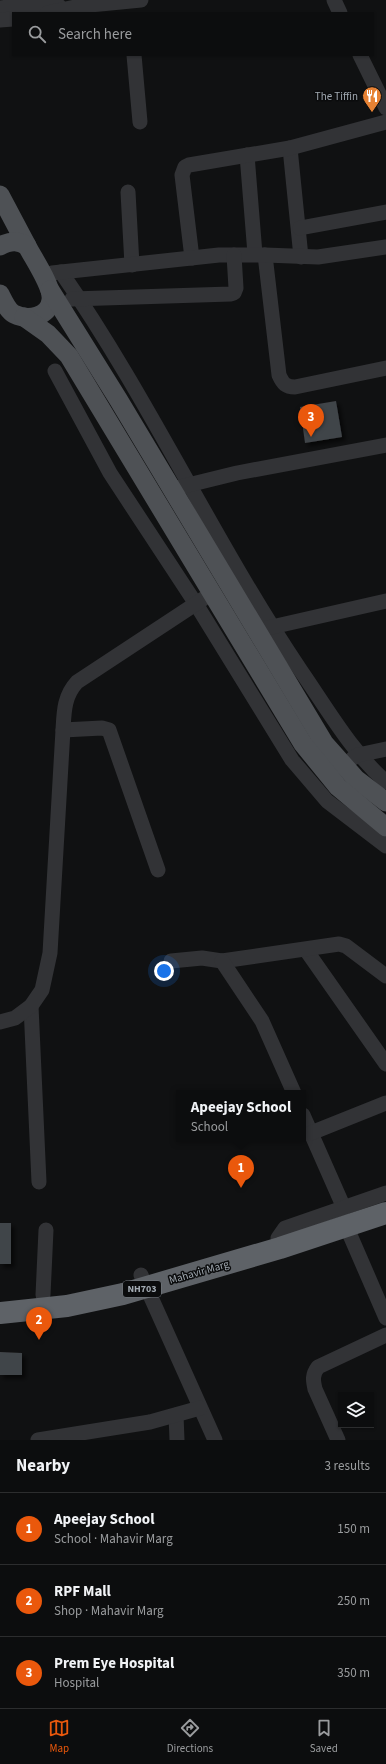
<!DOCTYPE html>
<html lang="en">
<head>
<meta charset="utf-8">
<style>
  body { margin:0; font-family:"Source Sans 3",sans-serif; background:#151617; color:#f1f3f6 }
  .controls { position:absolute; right:12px; bottom:12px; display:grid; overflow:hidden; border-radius:0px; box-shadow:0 1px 3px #0004 }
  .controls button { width:36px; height:36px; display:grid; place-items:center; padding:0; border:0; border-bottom:1px solid #2c2d2e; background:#0c0d0e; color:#f1f3f6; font:20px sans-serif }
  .you { position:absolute; left:164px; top:971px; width:14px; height:14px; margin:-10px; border:3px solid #fff; border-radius:50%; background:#1a73e8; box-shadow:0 0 0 6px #1a73e833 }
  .badge { display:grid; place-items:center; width:26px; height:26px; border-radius:50%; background:#ea580c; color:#fff; font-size:13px; font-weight:700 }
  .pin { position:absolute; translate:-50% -33px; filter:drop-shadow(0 1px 2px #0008) }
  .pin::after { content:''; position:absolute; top:21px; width:14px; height:12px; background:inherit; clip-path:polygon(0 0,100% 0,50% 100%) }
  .popup { position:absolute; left:176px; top:1090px; width:130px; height:52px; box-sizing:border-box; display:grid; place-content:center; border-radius:0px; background:#0c0d0e; filter:drop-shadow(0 1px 3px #0005); font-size:13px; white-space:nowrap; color:#9a9c9e }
  .popup b { font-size:15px; color:#f1f3f6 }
  .popup::after { content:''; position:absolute; left:50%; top:100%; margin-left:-8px; border:8px solid transparent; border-top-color:#0c0d0e }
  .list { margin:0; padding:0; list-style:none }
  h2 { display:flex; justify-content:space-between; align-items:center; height:52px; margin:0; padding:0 16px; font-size:17px }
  h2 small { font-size:13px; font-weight:400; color:#9a9c9e }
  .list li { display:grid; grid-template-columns:26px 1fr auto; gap:12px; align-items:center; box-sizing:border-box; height:72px; padding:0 16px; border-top:1px solid #2c2d2e }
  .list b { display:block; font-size:15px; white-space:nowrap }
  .list p { margin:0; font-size:13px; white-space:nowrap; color:#9a9c9e }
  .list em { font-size:13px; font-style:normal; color:#9a9c9e }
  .icon { flex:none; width:22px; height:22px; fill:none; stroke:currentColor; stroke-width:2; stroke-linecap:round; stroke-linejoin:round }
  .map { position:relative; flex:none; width:386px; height:1440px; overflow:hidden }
  .search { position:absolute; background:#0c0d0e; box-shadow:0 1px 3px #0004; left:12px; right:12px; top:12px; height:44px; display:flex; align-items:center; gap:10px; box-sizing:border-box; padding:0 14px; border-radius:0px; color:#9a9c9e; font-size:15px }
  .sheet { height:268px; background:#0c0d0e }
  nav { display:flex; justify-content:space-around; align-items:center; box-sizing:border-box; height:56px; border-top:1px solid #2c2d2e; background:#0c0d0e; font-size:11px; color:#9a9c9e }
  nav a { display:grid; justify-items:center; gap:2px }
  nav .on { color:#ea580c }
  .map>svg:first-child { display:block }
</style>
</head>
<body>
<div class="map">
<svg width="386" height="1440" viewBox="0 0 386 1440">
  <defs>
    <filter id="shadow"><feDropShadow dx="3.5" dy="3.5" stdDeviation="2" flood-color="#0009"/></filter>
  </defs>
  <rect width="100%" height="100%" fill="#101112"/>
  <g fill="#414448" filter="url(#shadow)">
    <path d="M336,401L342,437L305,443L300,407Z"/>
    <rect x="0" y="1223" width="11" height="41"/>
    <path d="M0,1352L22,1353V1375H0Z"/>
  </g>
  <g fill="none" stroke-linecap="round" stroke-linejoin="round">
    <g stroke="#323336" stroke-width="15">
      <path d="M334,0L340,13"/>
      <path d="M0,8L25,5L59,6"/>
      <path d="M47,13L80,6L141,0"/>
      <path d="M0,20L13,19"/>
      <path d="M134,55L140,122"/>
      <path d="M360,55L386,108"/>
      <path d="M290,148L301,257"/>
      <path d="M247,155L255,254"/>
      <path d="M128,192L132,265"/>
      <path d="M300,228L386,212"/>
      <path d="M265,255L279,375C283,384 286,387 295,387L386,368"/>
      <path d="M192,258L182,175L185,167L189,165L290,148L386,122"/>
      <path d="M61,272C150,400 214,542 301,671C328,710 351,751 386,782"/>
      <path d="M52,273L219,255H265L318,257L386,247"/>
      <path d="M72,299L231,294L234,293L236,288L234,255"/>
      <path d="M55,371L110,473L196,604L292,760L327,801L386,846"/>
      <path d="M180,487L237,473L386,445"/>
      <path d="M263,629L386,601"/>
      <path d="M63,730L102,728L109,730L158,870"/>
      <path d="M353,758L358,755L386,749"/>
      <path d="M306,950L386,1064"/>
      <path d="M171,961L202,958L222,961L339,944L346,946L386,976"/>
      <path d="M222,961L262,1021L294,1093"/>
      <path d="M31,1006L39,1182"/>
      <path d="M0,1022L15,1018L31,1006L42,990L50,953L63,730C64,712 64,696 77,682L203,599"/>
      <path d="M303,1115L344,1208"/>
      <path d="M311,1133L386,1103"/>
      <path d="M350,1235L386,1318"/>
      <path d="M278,1238L285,1228L386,1193"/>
      <path d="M141,1275L215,1440"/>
      <path d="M43,1295L46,1230"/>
      <path d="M176,1415L177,1440"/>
      <path d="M38,1440L150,1422L200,1408"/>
      <path d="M338,1440L315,1389C313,1380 312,1375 318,1367L386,1335"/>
    </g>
    <g stroke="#4e5155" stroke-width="19">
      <path d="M0,195L27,246"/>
      <path d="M0,246C10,241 18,240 27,246C33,258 53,287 51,300C49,317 28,321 14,314C8,311 3,300 0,294"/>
      <path d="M50,290L118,399L324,743L356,779L386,802"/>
      <path d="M24,317L48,334L69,356L303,744L338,787L386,827"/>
    </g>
    <path stroke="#5e6267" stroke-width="22" d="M0,1313L67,1306L123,1294L280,1248L386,1213"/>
  </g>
  <defs>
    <symbol id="restaurant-pin" viewBox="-11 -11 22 30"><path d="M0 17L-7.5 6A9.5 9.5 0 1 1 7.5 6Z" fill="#e68234" stroke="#0b0c0d"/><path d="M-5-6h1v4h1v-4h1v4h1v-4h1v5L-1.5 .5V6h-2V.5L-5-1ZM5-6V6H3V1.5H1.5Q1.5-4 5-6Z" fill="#fff"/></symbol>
  </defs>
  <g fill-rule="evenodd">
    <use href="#restaurant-pin" x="361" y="85" width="22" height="30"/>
  </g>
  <g text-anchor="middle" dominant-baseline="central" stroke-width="3" stroke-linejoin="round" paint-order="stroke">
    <rect fill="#0b0c0d" stroke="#757b80" stroke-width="1" x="123" y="1281" width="38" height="16" rx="3"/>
    <g font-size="10" font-weight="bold" fill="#a2aab2">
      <text x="142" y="1289">NH703</text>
    </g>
    <g font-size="11" fill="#a2aab2" stroke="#0b0c0d" text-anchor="end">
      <text x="358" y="96">The Tiffin</text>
    </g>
    <g font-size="11" fill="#a2aab2" stroke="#0b0c0d">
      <text transform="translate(199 1272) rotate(-16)">Mahavir Marg</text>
    </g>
  </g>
</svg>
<div class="controls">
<button><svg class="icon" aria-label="layers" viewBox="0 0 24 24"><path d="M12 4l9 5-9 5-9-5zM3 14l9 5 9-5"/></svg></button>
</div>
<div class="you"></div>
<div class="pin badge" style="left:241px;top:1188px">1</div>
<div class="popup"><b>Apeejay School</b>School</div>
<div class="pin badge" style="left:39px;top:1340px">2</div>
<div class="pin badge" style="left:311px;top:437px">3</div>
<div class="search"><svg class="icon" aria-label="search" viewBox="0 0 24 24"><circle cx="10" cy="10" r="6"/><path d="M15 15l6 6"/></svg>Search here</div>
</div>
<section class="sheet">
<h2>Nearby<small>3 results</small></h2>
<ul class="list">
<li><span class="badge">1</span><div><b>Apeejay School</b><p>School · Mahavir Marg</p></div><em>150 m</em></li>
<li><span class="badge">2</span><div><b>RPF Mall</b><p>Shop · Mahavir Marg</p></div><em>250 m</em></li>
<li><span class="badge">3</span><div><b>Prem Eye Hospital</b><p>Hospital</p></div><em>350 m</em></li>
</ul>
</section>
<nav>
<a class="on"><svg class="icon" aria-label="map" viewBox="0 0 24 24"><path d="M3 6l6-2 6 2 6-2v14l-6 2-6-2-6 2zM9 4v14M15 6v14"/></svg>Map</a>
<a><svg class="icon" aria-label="directions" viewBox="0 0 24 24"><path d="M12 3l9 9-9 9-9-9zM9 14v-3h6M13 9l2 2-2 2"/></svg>Directions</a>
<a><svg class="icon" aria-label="saved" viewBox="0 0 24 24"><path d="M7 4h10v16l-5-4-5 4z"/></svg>Saved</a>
</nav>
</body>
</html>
